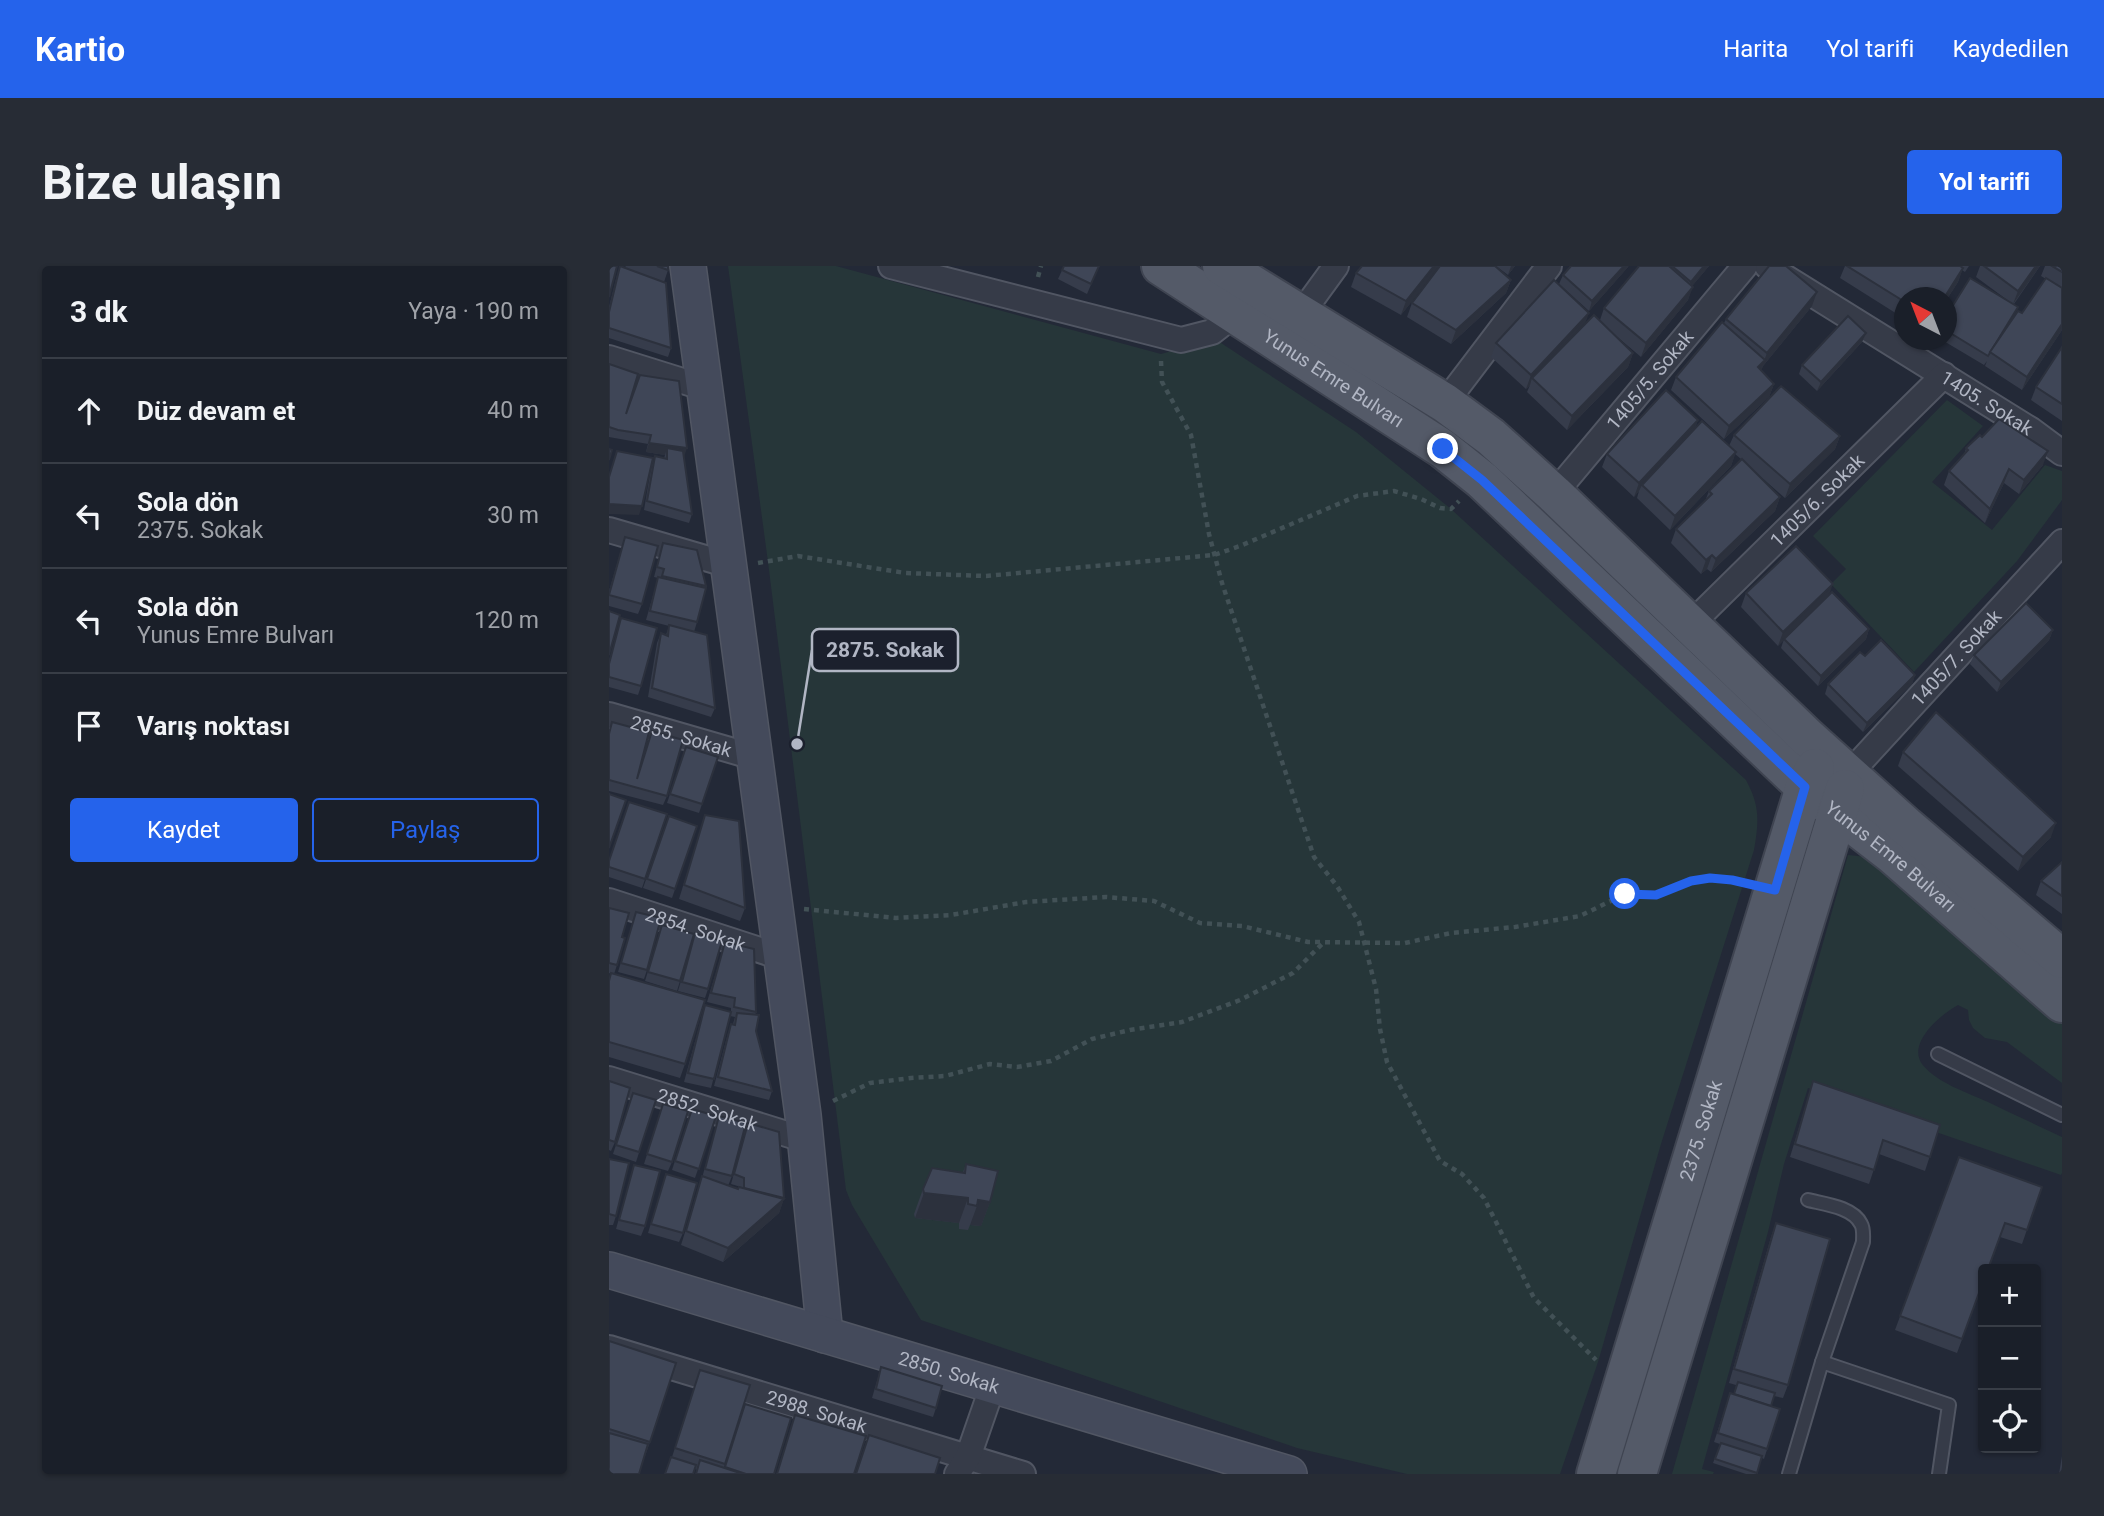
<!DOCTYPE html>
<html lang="tr">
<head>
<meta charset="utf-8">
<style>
  body { margin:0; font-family:Roboto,sans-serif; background:#272c35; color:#f1f3f6 }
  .controls { position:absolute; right:21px; bottom:21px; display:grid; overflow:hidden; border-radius:7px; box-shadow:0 2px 5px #0004 }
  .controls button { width:63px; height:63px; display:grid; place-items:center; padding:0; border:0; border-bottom:2px solid #383d46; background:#1a1f29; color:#f1f3f6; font:35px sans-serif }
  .compass { position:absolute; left:1285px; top:21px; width:63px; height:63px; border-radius:50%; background:#1a1f29; box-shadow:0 2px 5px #0004; rotate:318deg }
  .stop { position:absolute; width:21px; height:21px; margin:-16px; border:5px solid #2563eb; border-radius:50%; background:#fff }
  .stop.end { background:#2563eb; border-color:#fff; box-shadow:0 2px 7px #0008 }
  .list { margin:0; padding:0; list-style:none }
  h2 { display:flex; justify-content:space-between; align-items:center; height:91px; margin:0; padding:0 28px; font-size:30px }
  h2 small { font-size:23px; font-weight:400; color:#9fa2a8 }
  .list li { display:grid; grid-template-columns:46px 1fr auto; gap:21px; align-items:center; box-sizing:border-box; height:105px; padding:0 28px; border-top:2px solid #383d46 }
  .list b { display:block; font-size:26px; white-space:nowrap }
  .list p { margin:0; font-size:23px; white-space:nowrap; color:#9fa2a8 }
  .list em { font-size:23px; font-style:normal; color:#9fa2a8 }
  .actions { display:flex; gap:14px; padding:21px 28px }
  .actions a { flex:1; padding:16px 0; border:2px solid #2563eb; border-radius:7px; text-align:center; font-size:24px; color:#2563eb }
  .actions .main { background:#2563eb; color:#fff }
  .icon { flex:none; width:38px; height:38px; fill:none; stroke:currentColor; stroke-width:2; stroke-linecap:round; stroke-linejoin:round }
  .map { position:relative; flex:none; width:1453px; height:1208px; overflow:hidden; border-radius:7px }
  header { display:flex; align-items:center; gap:42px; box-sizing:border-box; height:98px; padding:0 35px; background:#2563eb; color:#fff }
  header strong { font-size:33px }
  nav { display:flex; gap:38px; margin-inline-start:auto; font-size:24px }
  .intro { display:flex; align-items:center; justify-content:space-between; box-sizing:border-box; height:168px; padding:0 42px }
  h1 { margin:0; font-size:49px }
  .button { padding:18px 32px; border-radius:7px; background:#2563eb; color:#fff; font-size:24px; font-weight:700 }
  main { display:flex; gap:42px; padding:0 42px }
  aside { flex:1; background:#1a1f29; border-radius:7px; box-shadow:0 2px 5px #0004 }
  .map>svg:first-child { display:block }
</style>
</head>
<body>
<header>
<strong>Kartio</strong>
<nav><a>Harita</a><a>Yol tarifi</a><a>Kaydedilen</a></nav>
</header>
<div class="intro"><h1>Bize ulaşın</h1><a class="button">Yol tarifi</a></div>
<main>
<aside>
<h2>3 dk<small>Yaya · 190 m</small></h2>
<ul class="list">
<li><svg class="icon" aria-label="ahead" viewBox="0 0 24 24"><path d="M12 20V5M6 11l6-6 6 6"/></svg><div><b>Düz devam et</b></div><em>40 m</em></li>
<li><svg class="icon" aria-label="left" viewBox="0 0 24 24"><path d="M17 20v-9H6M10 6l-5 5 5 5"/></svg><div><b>Sola dön</b><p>2375. Sokak</p></div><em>30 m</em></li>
<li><svg class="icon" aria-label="left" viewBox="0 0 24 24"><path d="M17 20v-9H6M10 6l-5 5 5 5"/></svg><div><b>Sola dön</b><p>Yunus Emre Bulvarı</p></div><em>120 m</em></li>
<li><svg class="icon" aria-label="arrive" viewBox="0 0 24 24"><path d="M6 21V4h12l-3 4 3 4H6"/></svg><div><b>Varış noktası</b></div></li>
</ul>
<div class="actions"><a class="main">Kaydet</a><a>Paylaş</a></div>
</aside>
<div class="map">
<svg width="1453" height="1208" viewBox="0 0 1453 1208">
  <rect width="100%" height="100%" fill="#232937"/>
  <g fill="#263639">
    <path d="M119,0H227L552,88L606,73L747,166L842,243L1137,514C1151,540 1150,555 1145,584L1052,878L989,1096L951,1208H798L688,1182L312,1054L243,939L237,924L159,296Z"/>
    <path d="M1338,134L1374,160L1323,216L1383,264L1436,199L1453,205V234L1408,295L1305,406L1222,318L1237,303L1204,270Z"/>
    <path d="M1239,589L1258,591L1453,758V817L1398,776L1376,772L1364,762L1360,754L1359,744L1349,739C1332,748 1298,777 1313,798C1328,817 1357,826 1379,836C1403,848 1428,859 1453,871V907L1452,909L1199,822L1175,898L1159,966L1093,1203L1105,1206L1104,1208H1063Z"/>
  </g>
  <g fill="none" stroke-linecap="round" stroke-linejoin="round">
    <defs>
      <g id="lane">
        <path d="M1329,788L1453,849"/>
        <path d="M1213,1096L1340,1139L1330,1208"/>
        <path d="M1180,1208L1213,1096L1254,976C1254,970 1255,963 1252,958C1244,941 1215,938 1199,934"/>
      </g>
      <g id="street">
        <path d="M282,0L572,74L603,66L626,48"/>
        <path id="s1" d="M1158,0L1422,164L1453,187"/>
        <path d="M692,48L727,0"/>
        <path d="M0,92L96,122"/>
        <path d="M836,137L940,0"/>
        <path id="s2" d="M945,228L1136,0"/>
        <path d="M0,264L120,299"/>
        <path id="s3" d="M1081,359L1335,109"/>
        <path id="s4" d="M0,449L145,491"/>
        <path id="s5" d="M1240,508L1453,276"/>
        <path id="s6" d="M0,635L172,691"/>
        <path id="s7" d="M0,813L197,874"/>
        <path id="s8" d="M0,1082L414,1208"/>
        <path d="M348,1208L359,1191L384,1119"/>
      </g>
      <g id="secondary">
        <path d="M79,0L194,849L216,1069"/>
        <path id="s9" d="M0,1004L680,1208"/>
      </g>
      <g id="primary">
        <path id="s10" d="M552,0L834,183L873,214L1196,521L1284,589L1453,737"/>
        <path d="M613,0L836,137L882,171L945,228L1199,472L1297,560L1453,693"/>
        <path id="s11" d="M987,1208L1196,521L1206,502"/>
        <path d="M1028,1208L1236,523"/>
      </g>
    </defs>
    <use href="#lane" stroke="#515663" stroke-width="16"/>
    <use href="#street" stroke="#515663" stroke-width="28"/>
    <use href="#secondary" stroke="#515663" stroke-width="38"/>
    <use href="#primary" stroke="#3f4451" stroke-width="42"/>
    <g stroke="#425156" stroke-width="4.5" stroke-dasharray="5 5" stroke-linecap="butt">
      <path d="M429,11L432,0"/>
      <path d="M552,95L553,116L582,169L600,268L613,317L705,591L728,620L750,656L767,723L771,763L778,796L831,895L853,908L875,932L925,1032L987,1094"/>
      <path d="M149,297L189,290L296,307L377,310L605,289L631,280L748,230L785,225L812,233L831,242L842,243L850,235"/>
      <path d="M195,643L287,652L342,649L417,636L497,631L545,635L591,657L633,660L699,676L796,677L842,667L906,661L971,650L1016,628L1047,629L1082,615L1101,612L1133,616"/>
      <path d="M224,835L261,817L302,812L336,810L381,798L408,801L442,795L483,773L521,764L573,756L631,734L684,707L714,677"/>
    </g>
    <use href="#lane" stroke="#363b48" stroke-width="12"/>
    <use href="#street" stroke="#363b48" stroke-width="24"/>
    <use href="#secondary" stroke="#444a5b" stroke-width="35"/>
    <use href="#primary" stroke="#545a68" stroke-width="38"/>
  </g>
  <g fill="#363c4b">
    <path d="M11,0L16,1L17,0H59V4L55,16L62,82L59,91L0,72V41L8,9Z"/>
    <path d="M455,0H490L478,28L449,13Z"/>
    <path d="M831,0L792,49L742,21L747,7Z"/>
    <path d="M887,0H906L899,9Z"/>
    <path d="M1030,0H1100L1083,20L1079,34L1032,91L1000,64L1024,87L1019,101L958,164L918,126L921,119L917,123L882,91L887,77L991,54L995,42Z"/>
    <path d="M1236,0H1360L1356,6L1353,4L1349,16L1338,33V32H1296V53L1231,12Z"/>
    <path d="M1371,0H1431L1405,38L1409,41L1405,50L1413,47L1437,13L1432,10L1436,0H1453V64L1413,124L1376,100L1378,95L1375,99L1333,74H1338V49L1401,36L1367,11Z"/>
    <path d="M1019,1L980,45L950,18L954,9Z"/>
    <path d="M902,14L897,27L842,78L798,51L803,37Z"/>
    <path d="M1203,40L1154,100L1152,104L1165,118L1160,131L1115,173L1062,124L1067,111L1115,57L1117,53Z"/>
    <path d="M1257,67L1253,76L1208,125L1190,108L1193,99Z"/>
    <path d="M1453,81V155L1422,134L1427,121Z"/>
    <path d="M0,98L17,148L75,191L83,248L80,257L35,244L42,202L30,249L43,199L46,190L55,192L56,189L37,186L39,178L0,171Z"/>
    <path d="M1089,154L1086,162L1120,180L1125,169L1231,170L1226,183L1176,232L1144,204L1171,231L1166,245L1102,306L1098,303L1092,308L1062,277L1067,263L1096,235L1100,225L1132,193L1126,188L1122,200L1061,264L1028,232L1030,225L1025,231L993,201L998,188Z"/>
    <path d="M1373,171L1434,199L1410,228L1395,217L1376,257L1335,219L1340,205L1355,189L1357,182Z"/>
    <path d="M16,271L33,338L29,348L0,340V325Z"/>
    <path d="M54,277L97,320L88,356L85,366L106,442L102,451L39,431L48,377L52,367L57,369L60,360L37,354L49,312L45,311Z"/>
    <path d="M1137,327L1219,330L1260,363L1257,373L1209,420L1172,382L1175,373L1169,380L1132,341Z"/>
    <path d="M12,352L32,420L29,429L0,421V395Z"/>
    <path d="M1444,364L1440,374L1388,426L1361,398L1365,389Z"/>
    <path d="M1256,390L1306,409L1303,418L1254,466L1216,428L1219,418Z"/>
    <path d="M3,456L31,501L43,465L58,530L54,539L0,525V465Z"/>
    <path d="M77,481L109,491L90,547L58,537Z"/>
    <path d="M1294,486L1442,571L1409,605L1289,500Z"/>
    <path d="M58,548L33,622L0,611V594Z"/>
    <path d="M96,549L136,642L131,655L70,633Z"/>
    <path d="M60,550L88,560L63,632L34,622Z"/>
    <path d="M1453,596V648L1427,629L1432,615Z"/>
    <path d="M0,642L13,671L8,699L5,708L76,798L71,812L0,791V713L2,708L0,707Z"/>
    <path d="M27,646L38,704L35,713L9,706Z"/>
    <path d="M53,659L71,715L68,725L36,715Z"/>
    <path d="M86,667L99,723L96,732L69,725Z"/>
    <path d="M116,676L147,746L146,749L147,765L163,825L160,834L105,820L119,767L122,758H124L126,751L121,750L102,822L75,816L96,739L122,746V742L98,736Z"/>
    <path d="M0,815L6,876L2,885L0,884Z"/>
    <path d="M1204,815L1331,859L1316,905L1270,888L1260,918L1181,891Z"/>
    <path d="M24,827L47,834L27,896L4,888Z"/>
    <path d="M83,843L107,850L86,912L63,904Z"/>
    <path d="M51,847L63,896L59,905L35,898Z"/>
    <path d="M110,850L123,910L119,920L129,923L132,921L122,918L139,857L175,932L170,947L114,996L72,979L93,912Z"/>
    <path d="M1350,891L1433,921L1413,978L1391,971L1348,1087L1286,1064Z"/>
    <path d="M0,893L7,950L4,959H0Z"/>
    <path d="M357,898L381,936L372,960L361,959L359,964L350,963V957L306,952L305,948L314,923L354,906Z"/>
    <path d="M25,899L36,960L32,970L7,963Z"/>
    <path d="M57,908L74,967L70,976L39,967Z"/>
    <path d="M1167,957L1179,1119L1174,1132L1165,1130L1162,1140L1171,1143L1155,1193L1153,1192L1147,1208H1137L1104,1197L1111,1178L1105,1176L1121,1127L1125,1128L1127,1119L1120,1117L1162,971Z"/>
    <path d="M0,1075L41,1176L36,1190L0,1208Z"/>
    <path d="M272,1101L327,1142L324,1151L263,1132Z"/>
    <path d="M91,1104L141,1119L115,1202L165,1208L88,1204L63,1191Z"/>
    <path d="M1453,1190V1208H1450Z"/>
  </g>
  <g fill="#2c313d">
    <path d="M825,0H831L792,49L797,35Z"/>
    <path d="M902,0H906L899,9Z"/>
    <path d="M1015,0H1020L980,45L983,35Z"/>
    <path d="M1095,0H1100L1079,25L1082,16Z"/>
    <path d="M1427,0H1431L1404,38L1409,25Z"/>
    <path d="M1354,2L1349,16L1338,33V32H1335Z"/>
    <path d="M902,14L897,27L842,78L847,64Z"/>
    <path d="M1084,21L1079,34L1032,91L1037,77Z"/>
    <path d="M1208,26L1203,40L1154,100L1151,108L1149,101L1155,95L1158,87Z"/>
    <path d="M980,47L975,61L923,112L921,119L917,123L922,109Z"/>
    <path d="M1453,58V64L1413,124L1418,111Z"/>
    <path d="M1257,67L1253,76L1208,125L1212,116Z"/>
    <path d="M1024,87L1019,101L958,164L963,150Z"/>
    <path d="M1165,118L1160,131L1115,173L1120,160Z"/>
    <path d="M1089,154L1084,167L1033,219L1030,225L1025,231L1030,217Z"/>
    <path d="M1231,170L1226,183L1176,232L1181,218Z"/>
    <path d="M40,177L78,182L75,191L58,182L56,189L37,186Z"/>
    <path d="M1439,185L1434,199L1410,228L1415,214Z"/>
    <path d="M1127,186L1122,200L1061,264L1066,250Z"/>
    <path d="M1400,203L1395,217L1376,257L1381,243Z"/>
    <path d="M1171,231L1166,245L1102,306L1107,293Z"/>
    <path d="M0,238L33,240L30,249L0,248Z"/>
    <path d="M1103,289L1098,303L1092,308L1097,294Z"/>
    <path d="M1224,318L1219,332L1169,380L1174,366Z"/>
    <path d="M1260,363L1257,373L1209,420L1212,410Z"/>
    <path d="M1444,364L1440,374L1388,426L1392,416Z"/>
    <path d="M1306,409L1303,418L1254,466L1258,457Z"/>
    <path d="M1447,557L1442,571L1409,605L1414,591Z"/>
    <path d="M315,927L359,932L350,957L306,952Z"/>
    <path d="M175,933L170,947L114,996L119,982Z"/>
    <path d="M369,934L381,936L372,960L361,959L368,940Z"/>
  </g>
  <g fill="#3f4657" stroke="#2c313d" stroke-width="2">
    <path d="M0,0H8L0,31Z"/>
    <path d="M11,0L57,17L62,82L0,62V46Z"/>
    <path d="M48,0H59V4Z"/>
    <path d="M455,0H490L482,18L453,4Z"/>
    <path d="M753,0H825L797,35L747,7Z"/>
    <path d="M831,0H886L902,14L847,64L803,37Z"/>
    <path d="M962,0H1015L983,35L954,9Z"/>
    <path d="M1030,0H1060L1084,21L1037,77L995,42Z"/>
    <path d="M1063,0H1095L1082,16Z"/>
    <path d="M1160,0H1177L1208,26L1158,87L1117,53Z"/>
    <path d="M1238,0H1351L1354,2L1335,32H1296V36Z"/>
    <path d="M1375,0H1427L1409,25Z"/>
    <path d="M1443,0H1453V6Z"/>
    <path d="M1361,12L1409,41L1379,90L1338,65V49Z"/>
    <path d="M1437,12L1453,22V58L1418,111L1381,86L1409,45L1413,47Z"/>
    <path d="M945,14L980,47L922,109L887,77Z"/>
    <path d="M985,49L1024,87L963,150L923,112Z"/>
    <path d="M1239,50L1257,67L1212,116L1193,99Z"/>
    <path d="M1113,56L1156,94L1149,101L1165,118L1120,160L1067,111Z"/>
    <path d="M1453,81V138L1427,121Z"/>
    <path d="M0,98L29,108L17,148L31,109L70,115L78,182L40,177L42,169L9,164L0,161Z"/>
    <path d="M1172,120L1231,170L1181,218L1125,169Z"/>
    <path d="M1057,124L1089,154L1030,217L998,188Z"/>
    <path d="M1390,153L1439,185L1415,214L1400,203L1381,243L1340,205L1359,184L1357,182L1371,169L1373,171Z"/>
    <path d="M1093,155L1127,186L1066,250L1033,219Z"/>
    <path d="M58,182L74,185L83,248L38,235L46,190L58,193Z"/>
    <path d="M0,183L3,184L0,194Z"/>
    <path d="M8,185L44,192L33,240L0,238V211Z"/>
    <path d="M1133,193L1171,231L1107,293L1103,289L1097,294L1067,263L1103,228L1100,225Z"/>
    <path d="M16,271L49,280L33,338L0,329Z"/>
    <path d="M54,277L88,284L97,320L53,310L55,303L48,301Z"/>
    <path d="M1187,280L1224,318L1174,366L1137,327Z"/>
    <path d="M49,311L97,322L88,356L41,345Z"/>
    <path d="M1223,326L1260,363L1212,410L1175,373Z"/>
    <path d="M1417,337L1444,364L1392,416L1365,389Z"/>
    <path d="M0,345L11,349L0,389Z"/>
    <path d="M12,352L48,362L32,420L0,411V398Z"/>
    <path d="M60,359L98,369L106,442L43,422L52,367L59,370Z"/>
    <path d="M1272,374L1306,409L1258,457L1219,418L1251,386L1256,390Z"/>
    <path d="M1327,446L1447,557L1414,591L1294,486Z"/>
    <path d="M3,456L40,466L28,513L43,465L74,474L58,530L0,514V468Z"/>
    <path d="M77,481L109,491L93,538L61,528Z"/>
    <path d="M0,528L17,534L0,582Z"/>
    <path d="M20,536L58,548L36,613L0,601V595Z"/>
    <path d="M96,549L130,555L136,642L75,619Z"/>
    <path d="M60,550L88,560L66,623L38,613Z"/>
    <path d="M1453,596V630L1432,615Z"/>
    <path d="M0,642L20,647L13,671L16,672L8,699L0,697Z"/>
    <path d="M27,646L52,652L38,704L12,697Z"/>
    <path d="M53,659L85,668L71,715L39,706Z"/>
    <path d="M86,667L113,675L99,723L73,716Z"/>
    <path d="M116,676L145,683L147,746L125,741L126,732L102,727Z"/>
    <path d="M2,707L96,734L76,798L0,776V715Z"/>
    <path d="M96,739L122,746L105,813L79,807Z"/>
    <path d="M128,747L150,749L147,765L163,825L109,811L122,758L126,759Z"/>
    <path d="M0,815L21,822L6,876L0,874Z"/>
    <path d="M1204,815L1331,859L1321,891L1274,874L1265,904L1186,878Z"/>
    <path d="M24,827L47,834L30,886L7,879Z"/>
    <path d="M54,838L79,845L63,896L38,888Z"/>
    <path d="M83,843L107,850L90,903L66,895Z"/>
    <path d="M110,850L137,857L123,910L96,903Z"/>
    <path d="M139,857L170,866L175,932L135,922V912L125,908Z"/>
    <path d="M1350,891L1433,921L1418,964L1396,957L1379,1003H1374V1016L1353,1073L1291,1050Z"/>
    <path d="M0,893L20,897L7,950L0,948Z"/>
    <path d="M357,898L389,905L381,936L369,934L368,940L359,938V932L315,927L314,923L323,902L356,907Z"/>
    <path d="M25,899L51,905L36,960L10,954Z"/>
    <path d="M57,908L88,917L74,967L42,958Z"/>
    <path d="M93,910L129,923L130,921L175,933L119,982L77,965Z"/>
    <path d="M1167,957L1221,973L1179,1119L1125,1103Z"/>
    <path d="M0,1075L67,1097L41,1176L0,1163Z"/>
    <path d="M272,1101L333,1120L327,1142L267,1123Z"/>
    <path d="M91,1104L141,1119L116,1198L66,1182Z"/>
    <path d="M1129,1116L1166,1127L1162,1140L1125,1128Z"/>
    <path d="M1121,1127L1171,1143L1158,1183L1109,1167Z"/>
    <path d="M136,1138L182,1152L165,1208H137L116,1201Z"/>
    <path d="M186,1149L257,1170L245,1208H168Z"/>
    <path d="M0,1167L39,1178L30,1208H0Z"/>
    <path d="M260,1169L331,1192L326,1208H247Z"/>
    <path d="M1112,1177L1153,1190L1148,1207L1106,1193Z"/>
    <path d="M62,1191L87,1199L84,1208H56Z"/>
    <path d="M91,1194L134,1208H87Z"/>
  </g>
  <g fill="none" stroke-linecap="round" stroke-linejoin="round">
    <path stroke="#2563eb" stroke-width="9" d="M834,183L873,214L1196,521L1166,624L1123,614L1101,612L1082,615L1047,629L1016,628"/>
  </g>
  <g text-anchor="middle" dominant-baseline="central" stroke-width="7" stroke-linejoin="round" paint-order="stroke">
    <g font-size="19" fill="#b1b6c4" stroke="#1b202d">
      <text stroke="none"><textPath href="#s10" startOffset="206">Yunus Emre Bulvarı</textPath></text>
      <text stroke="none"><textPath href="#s2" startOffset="149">1405/5. Sokak</textPath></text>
      <text stroke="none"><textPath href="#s1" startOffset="259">1405. Sokak</textPath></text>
      <text stroke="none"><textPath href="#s3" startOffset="178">1405/6. Sokak</textPath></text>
      <text stroke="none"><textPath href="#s5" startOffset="158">1405/7. Sokak</textPath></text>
      <text stroke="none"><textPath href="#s4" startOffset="75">2855. Sokak</textPath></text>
      <text stroke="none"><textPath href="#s10" startOffset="942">Yunus Emre Bulvarı</textPath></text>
      <text stroke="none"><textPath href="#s6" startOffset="91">2854. Sokak</textPath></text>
      <text stroke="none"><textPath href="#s7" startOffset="103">2852. Sokak</textPath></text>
      <text stroke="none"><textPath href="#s11" startOffset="359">2375. Sokak</textPath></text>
      <text stroke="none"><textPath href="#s9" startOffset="355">2850. Sokak</textPath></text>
      <text stroke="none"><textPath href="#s8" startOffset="217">2988. Sokak</textPath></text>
    </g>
  </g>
  <path fill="none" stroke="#b1b6c4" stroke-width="2.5" d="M188 478L203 384"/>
  <circle fill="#b1b6c4" stroke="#1b202d" stroke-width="2.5" cx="188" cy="478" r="7"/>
  <rect fill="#1b202d" stroke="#b1b6c4" stroke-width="2.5" x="203" y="363" width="146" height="42" rx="7"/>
  <g font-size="21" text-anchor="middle" font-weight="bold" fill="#b1b6c4">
    <text x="276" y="391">2875. Sokak</text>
  </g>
</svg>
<div class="controls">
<button>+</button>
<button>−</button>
<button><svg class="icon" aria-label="locate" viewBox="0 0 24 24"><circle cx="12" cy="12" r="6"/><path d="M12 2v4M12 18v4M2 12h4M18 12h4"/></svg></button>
</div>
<svg class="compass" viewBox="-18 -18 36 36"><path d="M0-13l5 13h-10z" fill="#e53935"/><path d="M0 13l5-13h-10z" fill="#9fa2a8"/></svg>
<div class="stop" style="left:1016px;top:628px"></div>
<div class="stop end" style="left:834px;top:183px"></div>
</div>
</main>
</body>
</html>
